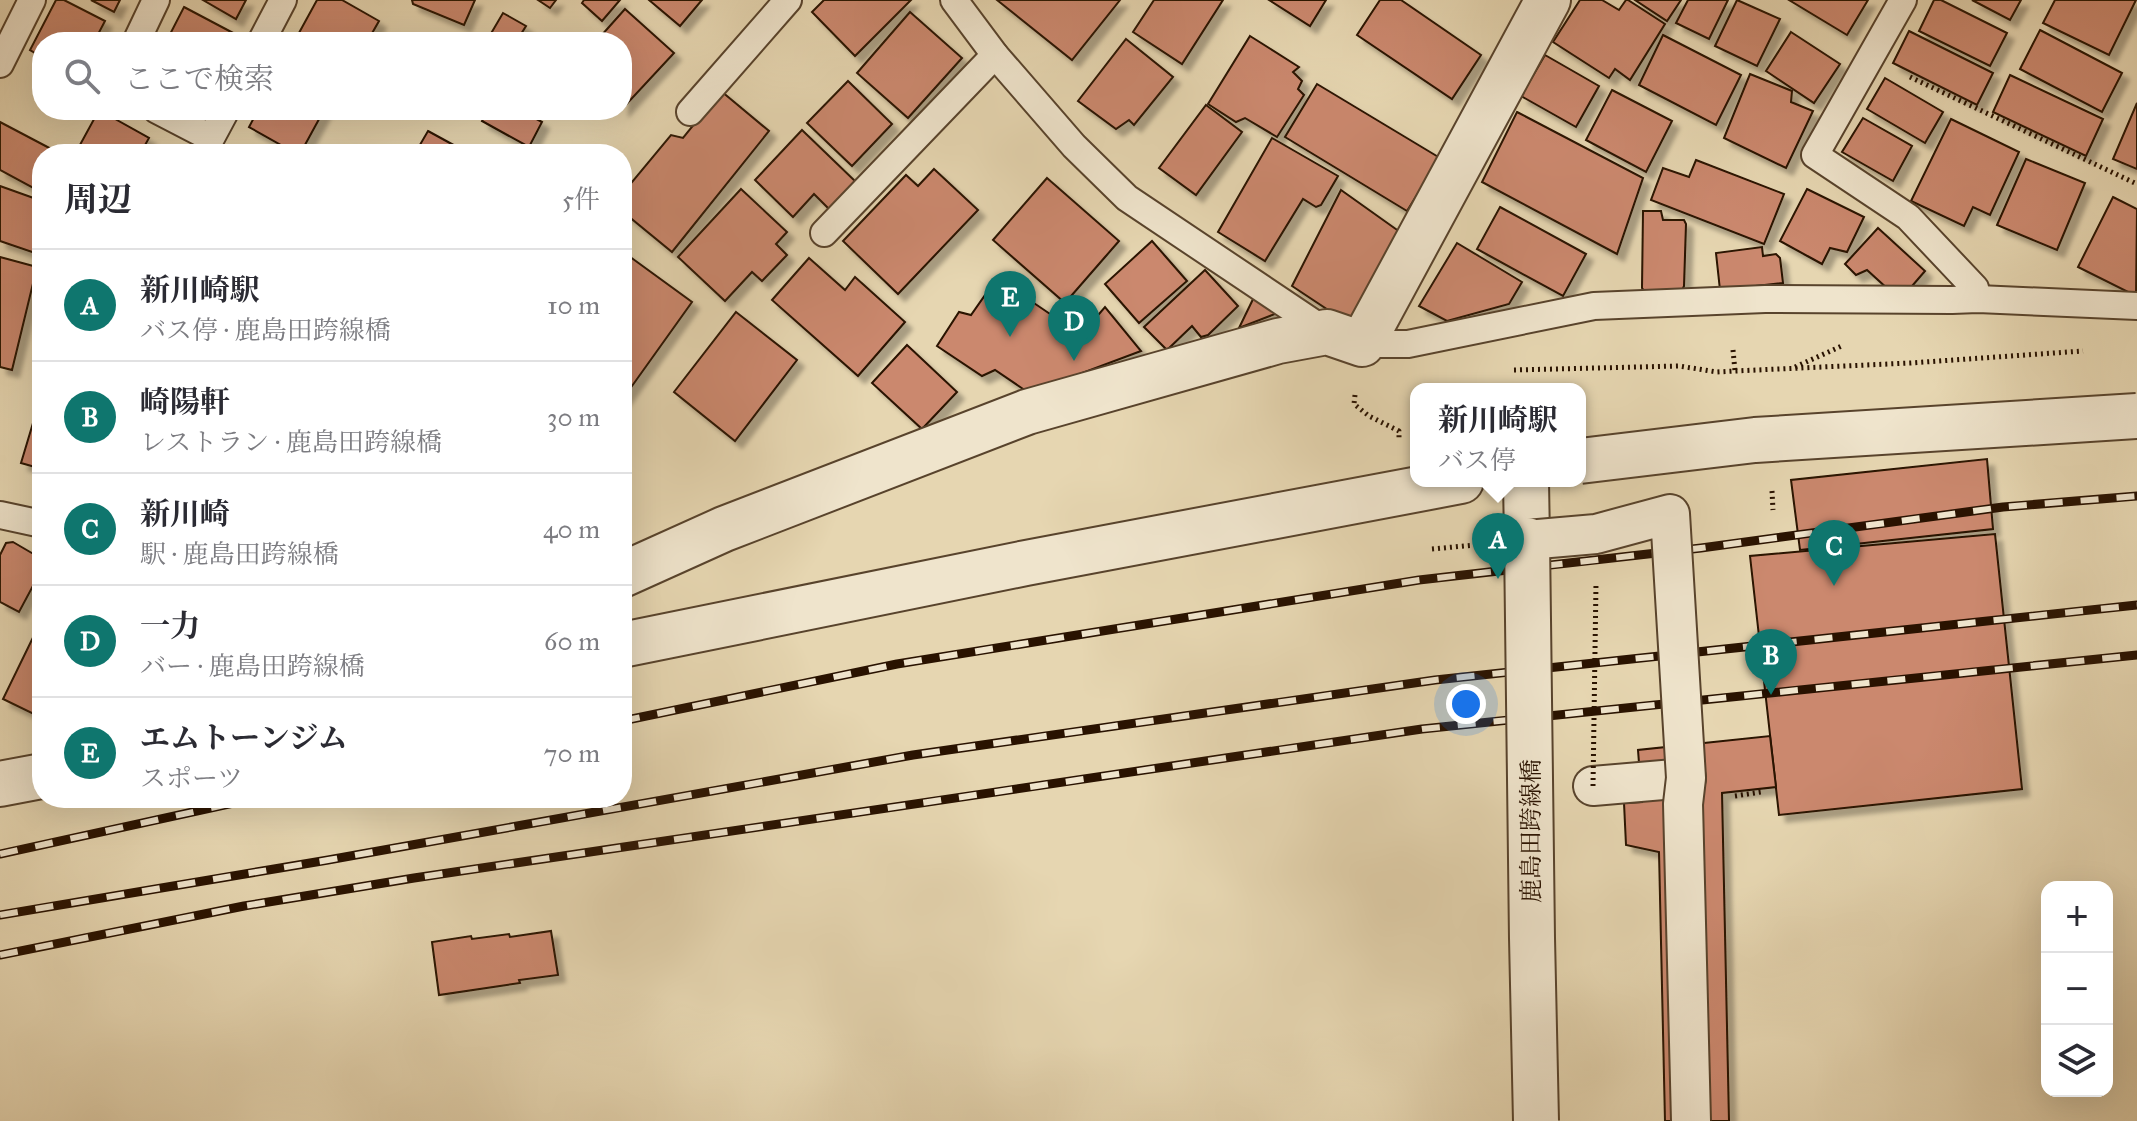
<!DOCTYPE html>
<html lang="ja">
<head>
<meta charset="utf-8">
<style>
  body { margin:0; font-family:"IM FELL Great Primer","Noto Serif JP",serif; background:#f2f2f3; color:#2b2b33 }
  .controls { position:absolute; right:24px; bottom:24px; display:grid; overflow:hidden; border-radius:16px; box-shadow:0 8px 32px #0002 }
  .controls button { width:72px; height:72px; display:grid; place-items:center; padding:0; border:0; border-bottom:2px solid #e1e1e2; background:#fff; color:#2b2b33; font:40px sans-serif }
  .you { position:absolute; left:1466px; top:704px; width:28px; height:28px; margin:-20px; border:6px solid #fff; border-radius:50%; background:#1a73e8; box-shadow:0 0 0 12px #1a73e833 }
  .badge { display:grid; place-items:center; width:52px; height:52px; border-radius:50%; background:#0f766e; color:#fff; font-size:26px; font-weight:700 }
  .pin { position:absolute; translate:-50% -66px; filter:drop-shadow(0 2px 4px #0008) }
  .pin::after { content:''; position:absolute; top:42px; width:28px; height:24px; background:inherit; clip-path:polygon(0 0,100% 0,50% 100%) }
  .popup { position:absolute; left:1410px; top:383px; width:176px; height:104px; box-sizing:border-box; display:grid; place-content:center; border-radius:16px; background:#fff; filter:drop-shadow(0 2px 6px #0005); font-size:26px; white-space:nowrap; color:#7c7c81 }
  .popup b { font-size:30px; color:#2b2b33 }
  .popup::after { content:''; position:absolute; left:50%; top:100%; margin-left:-16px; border:16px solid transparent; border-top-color:#fff }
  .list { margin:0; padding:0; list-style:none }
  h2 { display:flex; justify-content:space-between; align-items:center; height:104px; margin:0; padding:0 32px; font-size:34px }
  h2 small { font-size:26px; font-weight:400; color:#7c7c81 }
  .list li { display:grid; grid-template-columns:52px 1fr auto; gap:24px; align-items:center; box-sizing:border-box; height:112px; padding:0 32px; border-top:2px solid #e1e1e2 }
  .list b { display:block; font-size:30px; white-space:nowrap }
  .list p { margin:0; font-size:26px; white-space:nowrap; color:#7c7c81 }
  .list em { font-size:26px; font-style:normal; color:#7c7c81 }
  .icon { flex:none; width:44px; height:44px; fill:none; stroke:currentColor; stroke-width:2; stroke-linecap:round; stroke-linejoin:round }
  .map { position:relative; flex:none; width:2137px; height:1121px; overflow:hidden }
  .search { position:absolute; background:#fff; box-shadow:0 8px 32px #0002; left:32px; top:32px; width:600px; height:88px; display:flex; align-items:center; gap:20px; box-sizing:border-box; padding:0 28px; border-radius:32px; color:#7c7c81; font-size:30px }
  .panel { position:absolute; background:#fff; box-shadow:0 8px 32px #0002; left:32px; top:144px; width:600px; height:664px; border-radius:32px }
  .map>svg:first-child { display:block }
</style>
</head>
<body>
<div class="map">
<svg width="2137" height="1121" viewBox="0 0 2137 1121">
  <defs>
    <filter id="shadow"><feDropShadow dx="7" dy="7" stdDeviation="2" flood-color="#0004"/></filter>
  </defs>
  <rect width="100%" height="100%" fill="#e6d6b1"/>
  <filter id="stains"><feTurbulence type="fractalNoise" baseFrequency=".0025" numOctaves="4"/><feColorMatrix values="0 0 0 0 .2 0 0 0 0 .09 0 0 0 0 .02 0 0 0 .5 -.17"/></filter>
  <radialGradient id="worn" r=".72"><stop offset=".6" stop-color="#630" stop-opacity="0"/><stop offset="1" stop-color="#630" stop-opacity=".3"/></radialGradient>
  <g fill="#cb886e" stroke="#291200" stroke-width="2" filter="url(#shadow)">
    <path d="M56,0H64L105,21L94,42H42V57L30,50Z"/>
    <path d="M91,0H120L114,12Z"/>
    <path d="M203,0H246L236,19Z"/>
    <path d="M317,0H342L379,21L367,42H294Z"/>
    <path d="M412,0H475L464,25L413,4Z"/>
    <path d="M538,0H556L550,8Z"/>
    <path d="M584,0H620L602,21L582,3Z"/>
    <path d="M649,0H702L680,26Z"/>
    <path d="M824,0H911L855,56L812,12Z"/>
    <path d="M997,0H1120L1072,60Z"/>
    <path d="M1154,0H1223L1182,64L1133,32Z"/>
    <path d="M1269,0H1326L1310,26Z"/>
    <path d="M1380,0H1401L1481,55L1452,99L1357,35Z"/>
    <path d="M1580,0H1602L1619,10L1626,0H1628L1665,24L1630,80L1615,69L1609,78L1553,42Z"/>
    <path d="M1635,0H1681L1667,21Z"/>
    <path d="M1688,0H1728L1709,39L1676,23Z"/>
    <path d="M1737,0L1780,19L1757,66L1715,46Z"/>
    <path d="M1789,0H1868L1847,35Z"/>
    <path d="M1934,0H1941L2007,33L1990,66L1919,31Z"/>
    <path d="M1972,0H2021L2010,20Z"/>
    <path d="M2055,0H2136L2109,55L2043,23Z"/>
    <path d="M184,7L237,35L233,42H166Z"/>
    <path d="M625,9L674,53L622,109V42H605L600,37Z"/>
    <path d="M910,12L962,58L908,118L857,73Z"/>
    <path d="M503,13L526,26L516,42H486Z"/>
    <path d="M2040,30L2122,73L2102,112L2020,69Z"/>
    <path d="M1909,31L1993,73L1977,105L1893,63Z"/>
    <path d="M1791,32L1840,64L1814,103L1766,71Z"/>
    <path d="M1663,35L1741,75L1716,125L1639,85Z"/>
    <path d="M1250,36L1299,67L1293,72L1302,81L1298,89L1304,95L1277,137L1245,118L1236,122L1208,104Z"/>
    <path d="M1126,39L1173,77L1134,125L1129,120L1116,129L1078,101Z"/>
    <path d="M1545,55L1599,86L1576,127L1521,96Z"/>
    <path d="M1750,74L1792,91L1791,102L1813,111L1786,168L1724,138Z"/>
    <path d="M2010,75L2103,119L2086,156L1993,112Z"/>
    <path d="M1885,78L1943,112L1925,143L1867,109Z"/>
    <path d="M848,81L892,124L852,166L807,123Z"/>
    <path d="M1317,84L1440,158L1407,211L1285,137Z"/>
    <path d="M1612,90L1672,121L1646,172L1586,140Z"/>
    <path d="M721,91L769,131L672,252L622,211V194L671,135L683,138Z"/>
    <path d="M2137,103V169L2113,159Z"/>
    <path d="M1206,105L1242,132L1196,195L1159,168Z"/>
    <path d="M99,110L149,138L140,154H75Z"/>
    <path d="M258,110H324L300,154H297L249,127Z"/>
    <path d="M488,110H520L542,122L529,147L482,121Z"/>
    <path d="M1517,112L1643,178L1617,254L1482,182Z"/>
    <path d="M1863,118L1912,146L1893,181L1842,152Z"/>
    <path d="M1951,119L2019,152L1990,215L1973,207L1964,226L1911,201Z"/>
    <path d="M0,122L57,152L42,154V181L37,190L0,170Z"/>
    <path d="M802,130L856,182L830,210L814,194L793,217L755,180Z"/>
    <path d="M428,131L470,154H402L405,148L417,150Z"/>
    <path d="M1272,138L1338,176L1321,205L1316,207L1303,199L1265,261L1218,232Z"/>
    <path d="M2026,159L2085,183L2057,250L1997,225Z"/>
    <path d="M1696,160L1784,194L1764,244L1651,200L1663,168L1689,177Z"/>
    <path d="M934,169L978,210L898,294L843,241L906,175L918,186Z"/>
    <path d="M1047,178L1119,241L1065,303L993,240Z"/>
    <path d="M0,186L42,201V242L38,254L0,241Z"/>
    <path d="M741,189L787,232L776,244L787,255L762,281L752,272L725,301L678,257Z"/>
    <path d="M1807,189L1864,217L1847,252L1830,248L1822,264L1780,241Z"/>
    <path d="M1341,190L1407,237L1357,329L1292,286Z"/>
    <path d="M2113,197L2137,209L2136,296L2078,267Z"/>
    <path d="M1500,207L1586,254L1563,296L1477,249Z"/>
    <path d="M1643,211H1661L1663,220H1684L1686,224L1684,286L1681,293L1645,292L1642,288Z"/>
    <path d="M1878,228L1925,271L1900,300L1867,270L1856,275L1845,264Z"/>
    <path d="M1152,241L1187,281L1139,323L1105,284Z"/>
    <path d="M1457,243L1522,282L1509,304L1447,321L1419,306Z"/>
    <path d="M1762,247L1763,256L1776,254L1780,258L1783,283L1720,290L1716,253Z"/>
    <path d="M622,251L692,302L622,400Z"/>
    <path d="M0,257L37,267L12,370L0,367Z"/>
    <path d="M809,258L845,290L855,277L905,322L858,376L772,300Z"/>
    <path d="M1205,270L1238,306L1208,335L1201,337L1192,326L1167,350L1144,327Z"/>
    <path d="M997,278L1081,335L1105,307L1141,351L1029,393L995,370L982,376L937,346L959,312L971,315Z"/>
    <path d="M1257,291L1280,312L1239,328Z"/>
    <path d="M736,312L797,360L735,441L674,392Z"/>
    <path d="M907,345L957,392L922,429L872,383Z"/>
    <path d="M42,393V469L21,463Z"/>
    <path d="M1987,459L1993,529L1800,550L1791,480Z"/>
    <path d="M1995,534L2022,789L1779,815L1750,556Z"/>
    <path d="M13,542L42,559V569L19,612L0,602V555L6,543Z"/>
    <path d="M42,619V718L3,699Z"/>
    <path d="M1770,736L1776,787L1722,793L1729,1121H1665L1659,852L1626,845L1624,803L1642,802L1638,750Z"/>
    <path d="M551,931L558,975L519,980L520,983L439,995L432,942L471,936L472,939L509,934L510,937Z"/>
  </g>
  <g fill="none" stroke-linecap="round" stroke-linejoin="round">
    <defs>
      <g id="service">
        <path d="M954,0L995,55L1074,146L1127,198L1327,332"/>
        <path d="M1903,0L1815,155L1908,217L1975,288L1978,299"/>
        <path d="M136,42L156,0"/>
        <path d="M261,42L283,0"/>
        <path d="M0,64L32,0"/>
        <path d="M157,110L211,138L226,110"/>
        <path d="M690,112L788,0"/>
        <path d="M824,233L995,55"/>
        <path d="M1362,344H1408L1594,306L1765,299L1952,300L1978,299L2137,306"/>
        <path d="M0,515L42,524"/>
      </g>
      <path id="pedestrian" d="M1593,786L1686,778"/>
      <path id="minor" d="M622,575L724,529L1027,412L1278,341L1327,332L1362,344L1548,0"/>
      <g id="tertiary">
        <path d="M1526,481L1527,540"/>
        <path d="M622,645L1026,563L1461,481"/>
        <path d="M0,784L42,776"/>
      </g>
    </defs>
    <use href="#service" stroke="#58432c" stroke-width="30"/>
    <use href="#pedestrian" stroke="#58432c" stroke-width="42"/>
    <use href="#minor" stroke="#58432c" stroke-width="48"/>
    <use href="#tertiary" stroke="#58432c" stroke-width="48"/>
    <g stroke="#291200" stroke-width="5" stroke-dasharray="2 4" stroke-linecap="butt">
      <path d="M1910,77L2137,184"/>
      <path d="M1733,350L1735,371"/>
      <path d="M1795,367L1844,345"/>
      <path d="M1514,370L1679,366L1717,372L1735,371L1910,363L2083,351"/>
      <path d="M1355,395L1354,404L1369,416L1399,431V440"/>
      <path d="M1772,491L1773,510"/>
      <path d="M1432,549L1475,545"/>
      <path d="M1735,796L1761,792"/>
    </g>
    <use href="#service" stroke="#efe4cc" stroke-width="26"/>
    <use href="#pedestrian" stroke="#efe4cc" stroke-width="38"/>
    <use href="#minor" stroke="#efe4cc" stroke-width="44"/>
    <use href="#tertiary" stroke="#efe4cc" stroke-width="44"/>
    <defs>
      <g id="rail">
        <path d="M622,721L897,664L1419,580L1701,548L2003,507L2137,496"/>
        <path d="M0,854L257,798"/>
        <path d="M0,915L328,860L913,755L1435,680L2137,605"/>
        <path d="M0,955L244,906L414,878L1422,729L2137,655"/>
      </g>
    </defs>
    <use href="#rail" stroke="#291200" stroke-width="9"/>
    <use href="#rail" stroke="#efe4cc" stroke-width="6" stroke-dasharray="18" stroke-linecap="butt"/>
    <defs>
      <path id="pedestrian-bridge" d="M1527,540L1596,534L1670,514L1686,778L1683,804L1691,1121"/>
      <g id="tertiary-bridge">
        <path d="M1580,461L1755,440L2137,416"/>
        <path d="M1527,540L1532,938L1536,1121"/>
      </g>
    </defs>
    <use href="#pedestrian-bridge" stroke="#58432c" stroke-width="42" stroke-linecap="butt"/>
    <use href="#tertiary-bridge" stroke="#58432c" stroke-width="48" stroke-linecap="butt"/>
    <path stroke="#291200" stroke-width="5" stroke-dasharray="2 4" stroke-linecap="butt" d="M1593,786L1596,583"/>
    <use href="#pedestrian-bridge" stroke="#efe4cc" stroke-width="38"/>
    <use href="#tertiary-bridge" stroke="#efe4cc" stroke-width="44"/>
  </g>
  <g text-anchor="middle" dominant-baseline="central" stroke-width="8" stroke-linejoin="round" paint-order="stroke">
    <g font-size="24" fill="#291200" stroke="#efe4cc">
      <text transform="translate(1531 831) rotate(-90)">鹿島田跨線橋</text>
    </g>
  </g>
  <rect width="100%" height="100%" filter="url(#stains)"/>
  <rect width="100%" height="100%" fill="url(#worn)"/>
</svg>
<div class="controls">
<button>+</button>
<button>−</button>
<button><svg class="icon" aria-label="layers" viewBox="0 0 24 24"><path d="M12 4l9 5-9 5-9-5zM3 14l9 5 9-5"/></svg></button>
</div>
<div class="you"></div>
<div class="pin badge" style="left:1498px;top:579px">A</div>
<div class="popup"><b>新川崎駅</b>バス停</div>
<div class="pin badge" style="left:1771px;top:695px">B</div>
<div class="pin badge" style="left:1834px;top:586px">C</div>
<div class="pin badge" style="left:1074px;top:361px">D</div>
<div class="pin badge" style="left:1010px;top:337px">E</div>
<div class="search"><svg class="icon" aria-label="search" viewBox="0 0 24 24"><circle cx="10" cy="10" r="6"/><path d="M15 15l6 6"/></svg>ここで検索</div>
<section class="panel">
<h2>周辺<small>5件</small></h2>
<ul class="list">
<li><span class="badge">A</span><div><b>新川崎駅</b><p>バス停 · 鹿島田跨線橋</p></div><em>10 m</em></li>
<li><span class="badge">B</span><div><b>崎陽軒</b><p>レストラン · 鹿島田跨線橋</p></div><em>30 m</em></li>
<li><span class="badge">C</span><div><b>新川崎</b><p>駅 · 鹿島田跨線橋</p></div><em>40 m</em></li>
<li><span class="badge">D</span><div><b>一力</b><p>バー · 鹿島田跨線橋</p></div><em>60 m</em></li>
<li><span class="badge">E</span><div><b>エムトーンジム</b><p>スポーツ</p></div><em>70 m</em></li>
</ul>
</section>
</div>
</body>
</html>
